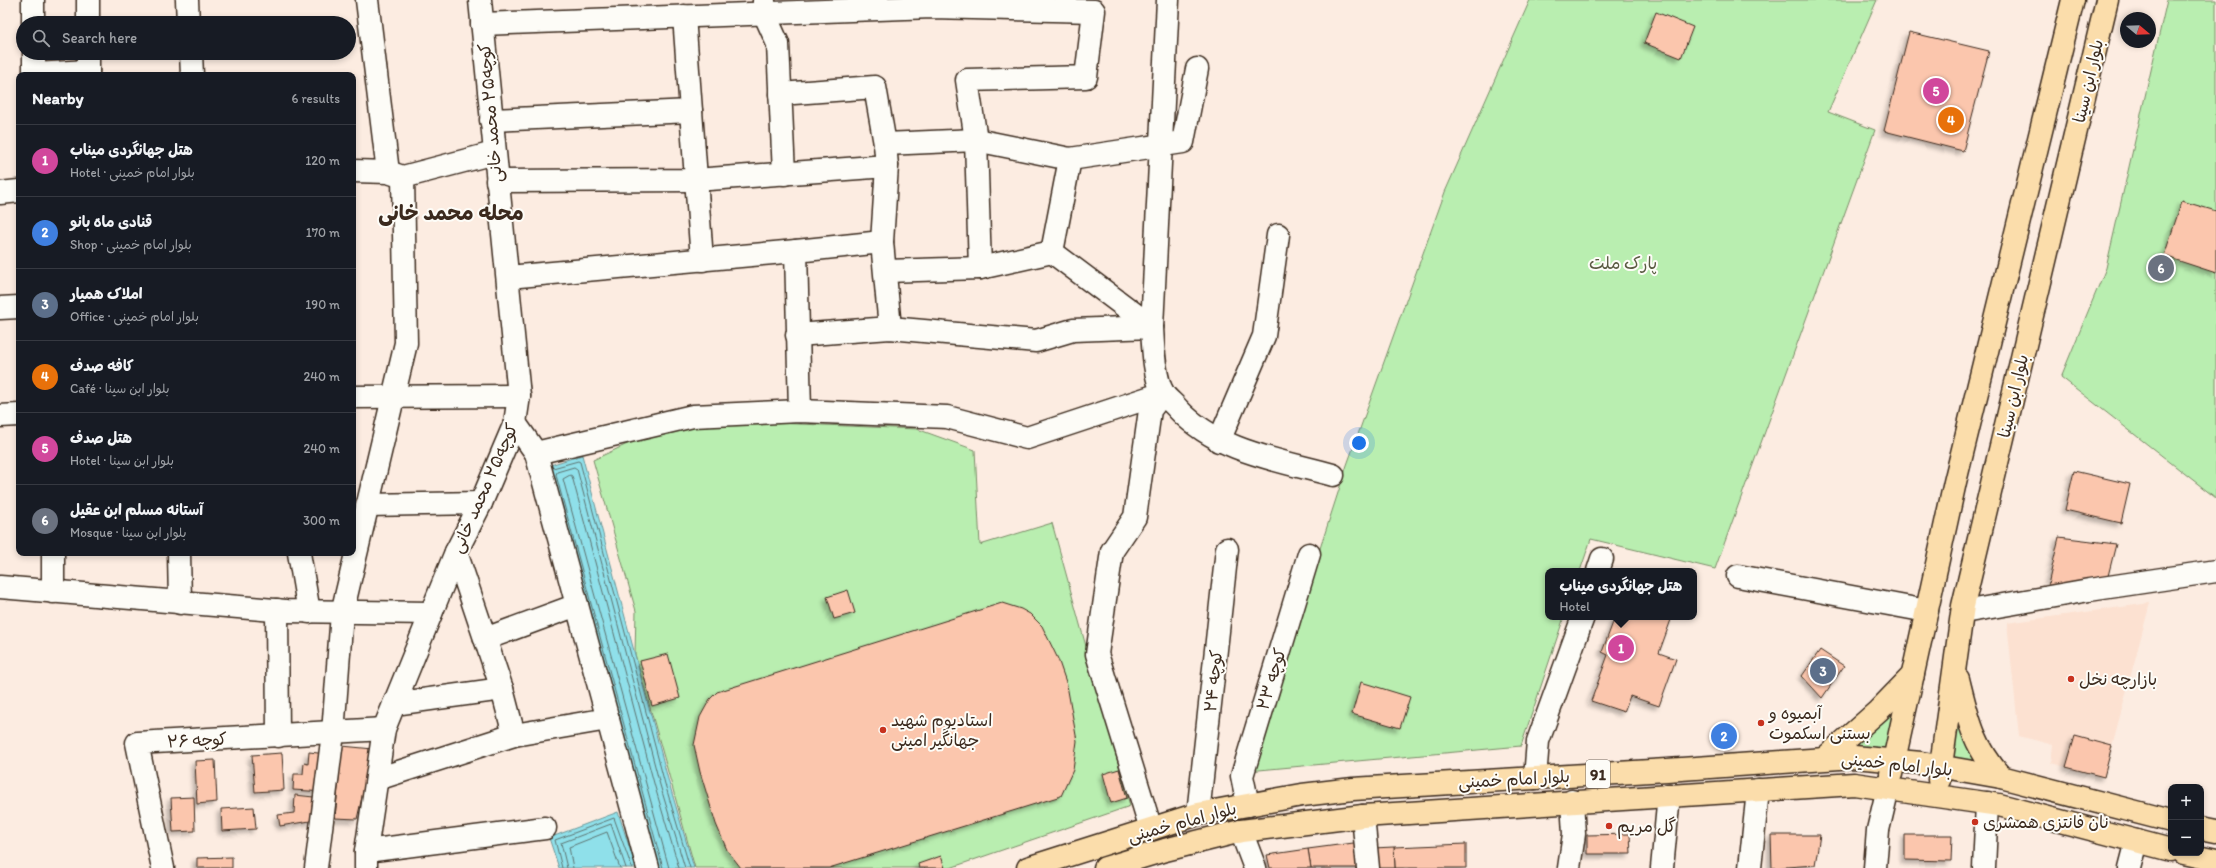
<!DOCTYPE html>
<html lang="en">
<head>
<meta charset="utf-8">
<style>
  body { margin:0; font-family:Itim,"Playpen Sans Arabic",sans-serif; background:#20242c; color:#f1f3f6 }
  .controls { position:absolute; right:12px; bottom:12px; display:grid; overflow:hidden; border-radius:8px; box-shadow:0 2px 6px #0003 }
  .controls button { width:36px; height:36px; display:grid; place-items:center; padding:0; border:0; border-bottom:1px solid #363941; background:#171b24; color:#f1f3f6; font:20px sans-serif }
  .compass { position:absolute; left:2120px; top:12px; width:36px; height:36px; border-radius:50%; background:#171b24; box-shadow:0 2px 6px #0003; rotate:109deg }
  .you { position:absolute; left:1359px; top:443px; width:14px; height:14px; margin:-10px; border:3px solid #fff; border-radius:50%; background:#1a73e8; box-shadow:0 0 0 6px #1a73e833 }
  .badge { display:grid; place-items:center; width:26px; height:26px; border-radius:50%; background:#c8321e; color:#fff; font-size:13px; font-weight:700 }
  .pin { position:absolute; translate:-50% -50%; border:2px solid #fff; box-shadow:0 1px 4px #0006 }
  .popup { position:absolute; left:1545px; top:568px; width:152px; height:52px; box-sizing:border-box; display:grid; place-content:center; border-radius:8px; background:#171b24; filter:drop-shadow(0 1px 3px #0005); font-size:13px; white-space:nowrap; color:#9ea1a6 }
  .popup b { font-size:15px; color:#f1f3f6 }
  .popup::after { content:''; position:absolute; left:50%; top:100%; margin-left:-8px; border:8px solid transparent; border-top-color:#171b24 }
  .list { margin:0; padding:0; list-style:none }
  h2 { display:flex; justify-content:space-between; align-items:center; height:52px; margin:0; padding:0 16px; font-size:17px }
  h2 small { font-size:13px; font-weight:400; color:#9ea1a6 }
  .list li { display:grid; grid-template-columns:26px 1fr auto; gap:12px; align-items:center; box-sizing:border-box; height:72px; padding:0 16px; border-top:1px solid #363941 }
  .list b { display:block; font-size:15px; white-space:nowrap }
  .list p { margin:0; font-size:13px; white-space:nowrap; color:#9ea1a6 }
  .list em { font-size:13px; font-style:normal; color:#9ea1a6 }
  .icon { flex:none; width:22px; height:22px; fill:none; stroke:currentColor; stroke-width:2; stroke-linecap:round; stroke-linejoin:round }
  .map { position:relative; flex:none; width:2216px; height:868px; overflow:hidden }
  .search { position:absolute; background:#171b24; box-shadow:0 2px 6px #0003; left:16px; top:16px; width:340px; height:44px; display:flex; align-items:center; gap:10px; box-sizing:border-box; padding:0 14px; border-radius:22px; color:#9ea1a6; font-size:15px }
  .panel { position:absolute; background:#171b24; box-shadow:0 2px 6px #0003; left:16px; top:72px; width:340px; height:484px; border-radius:8px }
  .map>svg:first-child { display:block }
</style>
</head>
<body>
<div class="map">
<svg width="2216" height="868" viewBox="0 0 2216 868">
  <defs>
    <filter id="shadow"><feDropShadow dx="-3.5" dy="3.5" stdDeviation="2" flood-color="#0004"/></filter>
  </defs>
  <rect width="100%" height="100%" fill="#fcece1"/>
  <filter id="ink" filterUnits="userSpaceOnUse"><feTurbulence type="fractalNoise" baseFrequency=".025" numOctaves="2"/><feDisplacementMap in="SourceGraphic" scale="8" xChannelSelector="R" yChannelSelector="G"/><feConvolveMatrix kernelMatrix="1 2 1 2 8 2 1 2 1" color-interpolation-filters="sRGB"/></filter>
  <g filter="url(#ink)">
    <path fill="#fce1d1" d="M2150,603L2112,746L2075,736L2066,767L2051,763L2053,745L2019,736L2007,623Z"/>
    <g fill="#b9eeb0" stroke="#7a8c67">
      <path d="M1530,0H1877L1828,112L1875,130L1715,569L1591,539L1580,571H1548V617H1564L1521,746L1248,771L1347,465L1445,192Z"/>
      <path d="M2167,0H2216V498L2061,377L2106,268Z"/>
      <path d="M681,419L917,429L975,450L980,545L1052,523L1130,806L950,868H695L635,654L636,611L593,460Z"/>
      <path d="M1905,691L1891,756L1839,753Z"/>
      <path d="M1956,701L1981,769L1946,764Z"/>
    </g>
    <g fill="#8fe0ea" stroke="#6d9798">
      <path d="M582,455L669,783L694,868H654L544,467Z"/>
      <path d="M618,812L636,868H559L549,838Z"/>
    </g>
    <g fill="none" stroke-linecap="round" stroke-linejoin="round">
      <g stroke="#5d7370" stroke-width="1">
        <path d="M553,468L578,461L580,462L665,784L690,868"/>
        <path d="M562,868L555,840L614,818L632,868"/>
        <path d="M567,868L561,843L611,824L626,868"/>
        <path d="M573,868L569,847L607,832L620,868"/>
        <path d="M663,868L556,475L557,472L574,467L577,469L660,785L685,868"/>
        <path d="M669,868L563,479L570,475L572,476L655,787L679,868"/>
      </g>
    </g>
    <g fill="#fbc6ad" stroke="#3b2a1e" filter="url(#shadow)">
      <path d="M1656,12L1693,27L1681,58L1644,43Z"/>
      <path d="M1909,32L1989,51L1963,151L1884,131Z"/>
      <path d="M2182,201L2216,211V273L2164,256Z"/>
      <path d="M2074,471L2130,484L2121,523L2065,510Z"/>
      <path d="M2059,537L2116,544L2107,580L2047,589Z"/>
      <path d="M848,590L855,613L834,619L827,597Z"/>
      <path d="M1002,603L1021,609L1030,614L1042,626L1058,659L1067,685L1077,741L1073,770L1061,796L829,868H741L727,850L716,824L700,772L694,745L700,717L710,699L717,692Z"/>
      <path d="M1615,617H1672L1659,653L1676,659L1659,706L1630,696L1624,712L1591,701L1608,655L1602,652Z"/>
      <path d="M1820,650L1844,666L1822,698L1802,676Z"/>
      <path d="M668,654L680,698L652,706L640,661Z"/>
      <path d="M1361,682L1410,697L1400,728L1352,714Z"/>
      <path d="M2075,736L2112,746L2104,777L2066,767Z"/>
      <path d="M342,746L373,749L357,819L335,818Z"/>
      <path d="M309,752L327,754L324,792L293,790L294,774H303L304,763L308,764Z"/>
      <path d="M282,753L284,790L255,792L252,755Z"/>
      <path d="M215,760L217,802L197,804L195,761Z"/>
      <path d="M1119,769L1127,798L1111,803L1103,774Z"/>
      <path d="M295,795L323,798L322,819L280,826L278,815L294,813Z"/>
      <path d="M194,797L195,831L173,832L171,798Z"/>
      <path d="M254,807L256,829L222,831L221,809Z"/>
      <path d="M1630,834L1631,854H1587V835Z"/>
      <path d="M1771,835H1820L1815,865L1772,868Z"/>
      <path d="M1905,835H1952L1951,861L1905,860Z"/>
      <path d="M1361,842L1365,868H1311L1308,849Z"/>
      <path d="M1466,844V868H1395L1394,847Z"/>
      <path d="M1394,847L1395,868H1374L1373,848Z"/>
      <path d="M1308,849L1311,868H1270L1267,855Z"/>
      <path d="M941,856L945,868H919L918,864Z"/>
      <path d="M232,857V868H197V858Z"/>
    </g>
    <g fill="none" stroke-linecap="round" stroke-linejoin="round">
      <defs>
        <g id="minor">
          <path d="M33,0V23"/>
          <path d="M187,0L188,23"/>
          <path d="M367,0L388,172"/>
          <path d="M1168,0L1152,327C1153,346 1154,377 1163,393C1167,399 1174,404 1178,409C1218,452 1279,460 1333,475"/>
          <path d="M764,1V13L778,44L784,174"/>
          <path d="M684,16L702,260"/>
          <path d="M88,23V0"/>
          <path d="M482,24L932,7L1094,11L1086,77L967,80L976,140L980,268"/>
          <path d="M34,53V75"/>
          <path d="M191,53L192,75"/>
          <path d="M34,74L88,71"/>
          <path d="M88,75V53"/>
          <path d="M780,94L875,87L885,144L887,166L882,242L890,328"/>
          <path d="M491,120L691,111"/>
          <path d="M885,144L976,140L1070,159L1183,142L1197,69"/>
          <path d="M353,171L388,172L403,177L494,153"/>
          <path d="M497,181L695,180L887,166"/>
          <path d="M0,193L19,191"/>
          <path d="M796,251L800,411"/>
          <path d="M1052,252L1070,159"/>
          <path d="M886,271L980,268L1052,252L1152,327"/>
          <path d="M508,277L796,251L882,242"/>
          <path d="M0,308L19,307"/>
          <path d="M797,335L890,328L1036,341L1073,330L1152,327"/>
          <path d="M353,397L519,396"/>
          <path d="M0,416L19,415"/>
          <path d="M515,423L536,453L648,868"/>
          <path d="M1219,441L1264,336L1278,235"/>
          <path d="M536,453L693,416L800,411L947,417L1027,438L1163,393"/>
          <path d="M367,505L481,503"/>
          <path d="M456,552L502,689"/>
          <path d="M179,553L180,603"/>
          <path d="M299,553L309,612"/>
          <path d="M1598,571L1602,559"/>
          <path d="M1738,576L1927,611"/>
          <path d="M0,587L286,611L431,613"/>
          <path d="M53,592V553"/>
          <path d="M277,610L278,736"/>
          <path d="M1963,612L2089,590L2216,571"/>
          <path d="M485,639L577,605"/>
          <path d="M394,704L502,689L514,735"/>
          <path d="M1535,778L1538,741L1583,617"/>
          <path d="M377,779L514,735L608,719"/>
          <path d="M1248,805L1242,776L1309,554"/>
          <path d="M1198,814L1227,549"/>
          <path d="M1363,816L1368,868"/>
          <path d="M1151,829L1097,654L1112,551L1135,517L1150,410L1163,393"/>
          <path d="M1241,831L1255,868"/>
          <path d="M366,851L545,828"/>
          <path d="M163,868L137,743L384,729"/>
          <path d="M316,868L333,733L342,613L406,343L403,177"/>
          <path d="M366,868V851L384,729L456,552L481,503L515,423L519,396L480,0"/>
          <path d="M1569,868L1574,834L1572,801"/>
          <path d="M1662,868L1669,795"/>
          <path d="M1750,868L1758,790"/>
          <path d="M1875,868L1878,830L1888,788"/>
          <path d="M1984,868L1987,803"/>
          <path d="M2130,868L2137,841"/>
        </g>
        <g id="major">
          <path d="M1958,679C1968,719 1973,745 2001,777"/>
          <path d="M1825,758L1878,711L1913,675"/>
          <path d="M1891,774L1955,482L2073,0"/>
          <path d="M1939,780L1963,606L2107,0"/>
          <path d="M2201,828L2216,831"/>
          <path d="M2184,853L2216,860"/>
          <path d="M1028,868L1198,814L1302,795L1353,789L1667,770L1854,757L1921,763L2001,777L2171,821"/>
          <path d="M1105,868L1165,850L1241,831L1363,816L1854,784L1999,805L2171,850"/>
        </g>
      </defs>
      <use href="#minor" stroke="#3b2a1e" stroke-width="25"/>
      <use href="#major" stroke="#3b2a1e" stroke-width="25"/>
      <use href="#minor" stroke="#fdfcf7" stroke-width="22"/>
      <use href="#major" stroke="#fbddab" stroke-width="22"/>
    </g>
  </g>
  <g fill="#c8321e" stroke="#fdfcf7" stroke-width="1.5">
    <circle cx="2071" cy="679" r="4"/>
    <circle cx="1761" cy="723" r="4"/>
    <circle cx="883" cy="730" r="4"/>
    <circle cx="1975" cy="822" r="4"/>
    <circle cx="1609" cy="826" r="4"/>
  </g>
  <g text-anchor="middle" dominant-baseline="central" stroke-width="4" stroke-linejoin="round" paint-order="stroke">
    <rect fill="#fdfcf7" stroke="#75695f" stroke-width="1" x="1586" y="760" width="24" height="28" rx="3"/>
    <g font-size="16" font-weight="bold" fill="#3b2a1e">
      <text x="1598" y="774">91</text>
    </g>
    <g font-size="17" fill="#3b2a1e" stroke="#fdfcf7">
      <text transform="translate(2088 81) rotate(-77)">بلوار ابن سینا</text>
      <text transform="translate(490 113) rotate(-95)">کوچه۲۵ محمد خانی</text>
      <text transform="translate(2013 396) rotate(-77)">بلوار ابن سینا</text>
      <text transform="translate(484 488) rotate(-66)">کوچه۲۵ محمد خانی</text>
      <text transform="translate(1271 679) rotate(-73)">کوچه ۲۳</text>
      <text transform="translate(1213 681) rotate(-84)">کوچه ۲۴</text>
      <text transform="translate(197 740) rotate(-3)">کوچه ۲۶</text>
      <text transform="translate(1897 764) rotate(6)">بلوار امام خمینی</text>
      <text transform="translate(1514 779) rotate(-3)">بلوار امام خمینی</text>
      <text transform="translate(1182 822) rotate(-15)">بلوار امام خمینی</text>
    </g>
    <g font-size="17" fill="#5a5b42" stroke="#fdfcf7">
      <text x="1623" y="263">پارک ملت</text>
    </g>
    <g font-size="17" fill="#3b2a1e" stroke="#fdfcf7" text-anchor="start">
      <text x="2079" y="679">بازارچه نخل</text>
      <text x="1769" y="713">آبمیوه و<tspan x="1769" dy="20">بستنی اسکموت</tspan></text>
      <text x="891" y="720">استادیوم شهید<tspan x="891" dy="20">جهانگیر امینی</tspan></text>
      <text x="1983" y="822">نان فانتزی همشری</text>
      <text x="1617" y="826">گل مریم</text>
    </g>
    <g font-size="21" font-weight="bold" fill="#3b2a1e" stroke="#fdfcf7">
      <text x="451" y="212">محله محمد خانی</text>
    </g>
  </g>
</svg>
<div class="controls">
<button>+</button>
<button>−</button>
</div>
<svg class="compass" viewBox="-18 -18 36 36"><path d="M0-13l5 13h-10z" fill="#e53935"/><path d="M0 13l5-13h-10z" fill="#9ea1a6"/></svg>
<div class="you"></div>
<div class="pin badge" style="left:1621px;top:648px;background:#d1479c">1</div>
<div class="popup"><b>هتل جهانگردی میناب</b>Hotel</div>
<div class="pin badge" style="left:1724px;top:736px;background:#3f7fe0">2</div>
<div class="pin badge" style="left:1823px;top:671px;background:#5c6f8a">3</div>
<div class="pin badge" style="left:1951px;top:120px;background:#e8710a">4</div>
<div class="pin badge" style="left:1936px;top:91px;background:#d1479c">5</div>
<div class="pin badge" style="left:2161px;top:268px;background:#6b7280">6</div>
<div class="search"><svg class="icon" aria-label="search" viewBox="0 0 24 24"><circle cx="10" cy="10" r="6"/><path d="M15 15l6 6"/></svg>Search here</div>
<section class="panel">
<h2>Nearby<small>6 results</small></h2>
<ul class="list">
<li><span class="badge" style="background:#d1479c">1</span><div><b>هتل جهانگردی میناب</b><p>Hotel · بلوار امام خمینی</p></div><em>120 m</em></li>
<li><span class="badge" style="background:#3f7fe0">2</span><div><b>قنادی ماه بانو</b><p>Shop · بلوار امام خمینی</p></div><em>170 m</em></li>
<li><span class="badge" style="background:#5c6f8a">3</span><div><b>املاک همیار</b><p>Office · بلوار امام خمینی</p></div><em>190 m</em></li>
<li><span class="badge" style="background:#e8710a">4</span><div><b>کافه صدف</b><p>Café · بلوار ابن سینا</p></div><em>240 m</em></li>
<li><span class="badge" style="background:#d1479c">5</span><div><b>هتل صدف</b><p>Hotel · بلوار ابن سینا</p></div><em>240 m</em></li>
<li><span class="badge" style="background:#6b7280">6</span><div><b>آستانه مسلم ابن عقیل</b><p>Mosque · بلوار ابن سینا</p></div><em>300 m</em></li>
</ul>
</section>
</div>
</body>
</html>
